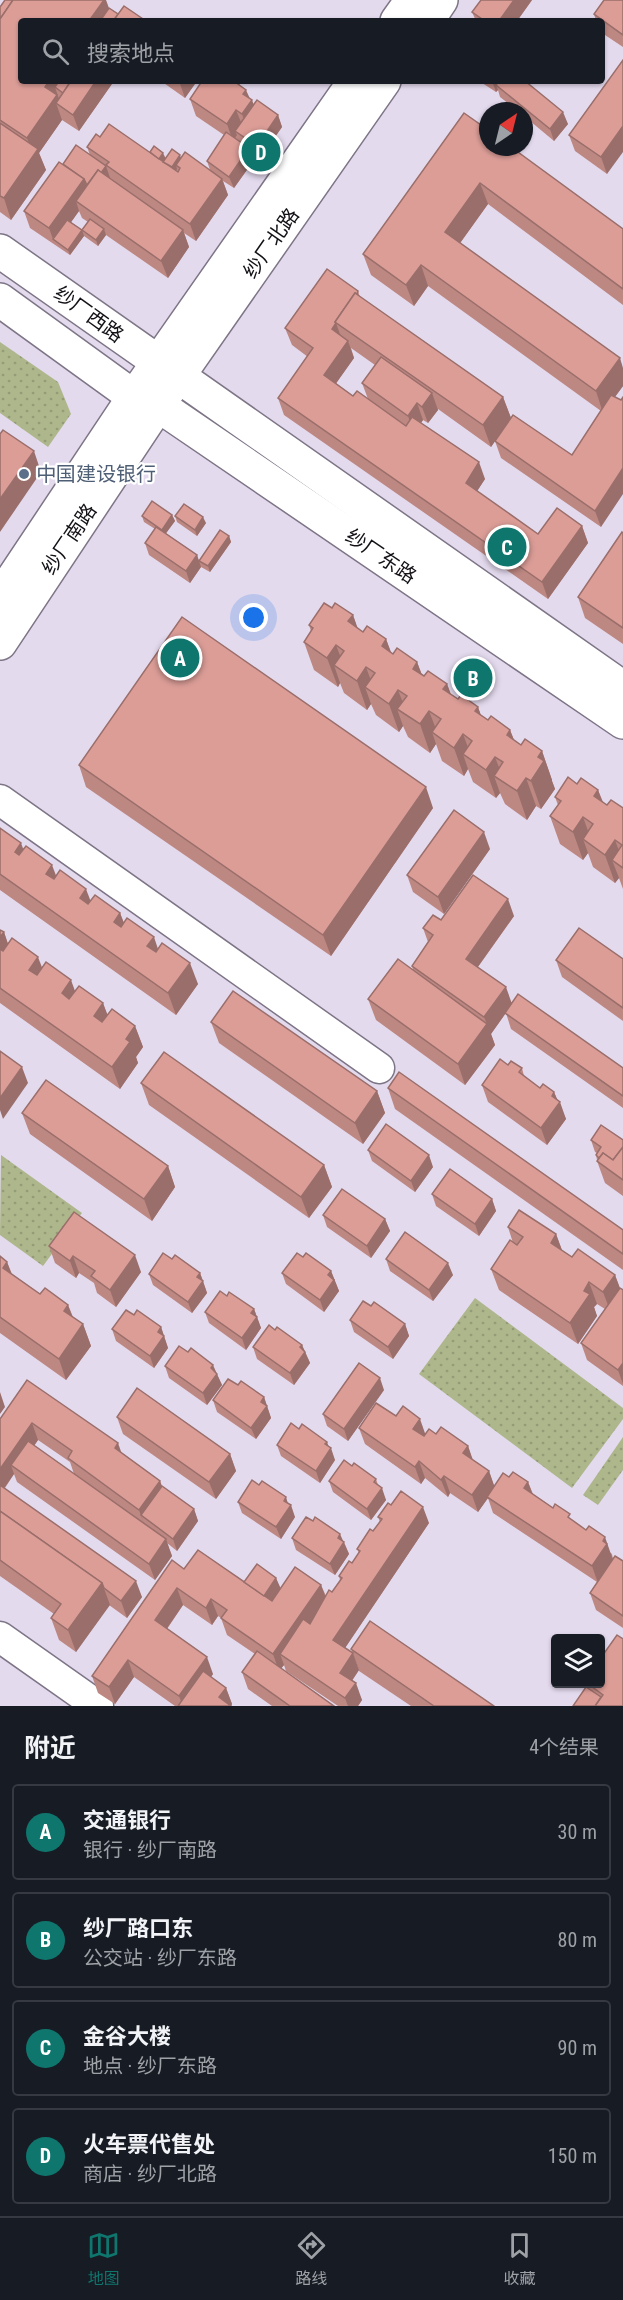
<!DOCTYPE html>
<html lang="zh">
<head>
<meta charset="utf-8">
<style>
  body { margin:0; font-family:"Roboto Condensed","Noto Sans SC",sans-serif; background:#242831; color:#f1f3f6 }
  .controls { position:absolute; right:18px; bottom:18px; display:grid; overflow:hidden; border-radius:6px; box-shadow:0 2px 4px #0004 }
  .controls button { width:54px; height:54px; display:grid; place-items:center; padding:0; border:0; border-bottom:2px solid #363941; background:#171b24; color:#f1f3f6; font:30px sans-serif }
  .compass { position:absolute; left:479px; top:102px; width:54px; height:54px; border-radius:50%; background:#171b24; box-shadow:0 2px 4px #0004; rotate:35deg }
  .you { position:absolute; left:254px; top:618px; width:21px; height:21px; margin:-15px; border:4px solid #fff; border-radius:50%; background:#1a73e8; box-shadow:0 0 0 9px #1a73e833 }
  .badge { display:grid; place-items:center; width:39px; height:39px; border-radius:50%; background:#0f766e; color:#fff; font-size:20px; font-weight:700 }
  .pin { position:absolute; translate:-50% -50%; border:3px solid #fff; box-shadow:0 2px 6px #0006 }
  .list { margin:0; padding:0; list-style:none }
  h2 { display:flex; justify-content:space-between; align-items:center; height:78px; margin:0; padding:0 24px; font-size:26px }
  h2 small { font-size:20px; font-weight:400; color:#9ea1a6 }
  .list li { display:grid; grid-template-columns:39px 1fr auto; gap:18px; align-items:center; box-sizing:border-box; height:96px; margin:0 12px 12px; padding:0 12px; border:2px solid #363941; border-radius:6px }
  .list b { display:block; font-size:22px; white-space:nowrap }
  .list p { margin:0; font-size:20px; white-space:nowrap; color:#9ea1a6 }
  .list em { font-size:20px; font-style:normal; color:#9ea1a6 }
  .icon { flex:none; width:33px; height:33px; fill:none; stroke:currentColor; stroke-width:2; stroke-linecap:round; stroke-linejoin:round }
  .map { position:relative; flex:none; width:623px; height:1706px; overflow:hidden }
  .search { position:absolute; background:#171b24; box-shadow:0 2px 4px #0004; left:18px; right:18px; top:18px; height:66px; display:flex; align-items:center; gap:15px; box-sizing:border-box; padding:0 21px; border-radius:6px; color:#9ea1a6; font-size:22px }
  .sheet { height:510px; background:#171b24 }
  nav { display:flex; justify-content:space-around; align-items:center; box-sizing:border-box; height:84px; border-top:2px solid #363941; background:#171b24; font-size:16px; color:#9ea1a6 }
  nav a { display:grid; justify-items:center; gap:3px }
  nav .on { color:#0f766e }
  .map>svg:first-child { display:block }
</style>
</head>
<body>
<div class="map">
<svg width="623" height="1706" viewBox="0 0 623 1706">
  <defs>
    <pattern id="grass-dots" width="8" height="8" patternUnits="userSpaceOnUse" patternTransform="scale(1.5)"><rect width="8" height="8" fill="#adb78b"/><path d="M2 2h.1M6 6h.1" fill="none" stroke="#949c77" stroke-width="1.8" stroke-linecap="round"/></pattern>
  </defs>
  <rect width="100%" height="100%" fill="#e4daee"/>
  <g fill="url(#grass-dots)">
    <path d="M0,342L58,382L71,414L48,447L0,413Z"/>
    <path d="M1,1155L82,1213L43,1266L0,1235Z"/>
    <path d="M475,1298L623,1408V1419L572,1488L419,1374Z"/>
    <path d="M623,1437V1470L598,1505L583,1495Z"/>
  </g>
  <g fill="none" stroke-linecap="round" stroke-linejoin="round">
    <defs>
      <g id="minor">
        <path d="M0,800L379,1068"/>
        <path d="M0,1637L98,1706"/>
      </g>
      <g id="major">
        <path d="M397,21L412,0"/>
        <path d="M427,21L441,0"/>
        <path d="M0,251L623,688"/>
        <path d="M0,300L134,397L158,405L623,722"/>
        <path d="M0,598L134,397L355,81"/>
        <path d="M0,643L158,405L384,81"/>
      </g>
    </defs>
    <use href="#minor" stroke="#7d7486" stroke-width="33"/>
    <use href="#major" stroke="#7d7486" stroke-width="36"/>
    <use href="#minor" stroke="#fff" stroke-width="30"/>
    <use href="#major" stroke="#fff" stroke-width="33"/>
  </g>
  <g fill="#bd8782" fill-rule="evenodd">
    <path d="M532,0L517,21H476L472,12Z"/>
    <path d="M623,0V47L602,33V21H596L594,14Z"/>
    <path d="M0,7L109,8L118,14L146,21H21L114,81L79,131L62,120L39,153L46,170L11,220L0,212Z"/>
    <path d="M623,60L607,174L575,151L569,135Z"/>
    <path d="M161,81H197L185,98Z"/>
    <path d="M202,81H238L240,85L254,105L278,115L282,127L261,157L250,150L254,160L234,188L223,181L228,195L196,241L184,233L189,247L168,278L106,235L98,246L84,236L70,255L30,228L24,211L63,164L90,155L87,147L100,137L150,152L165,159L181,158L210,170L207,161L224,135L196,116L190,99ZM79,211L82,218L88,222L82,230L71,222Z"/>
    <path d="M479,81H525L568,124L554,141L524,116V111H518L500,97L498,90L496,92Z"/>
    <path d="M464,113L623,229V305L488,204L460,243L623,386L615,397L601,527L501,458L495,441L491,447L438,409V410L428,423L423,420L421,423L485,479L477,491L538,534L582,526L588,543L548,599L284,415L278,398L308,357L292,345L285,328L358,291L360,297L503,397L511,418L572,455L601,411L428,286L414,306L371,275L363,254ZM351,348L375,365L362,383L368,399L353,396L336,383L354,358Z"/>
    <path d="M172,515L175,521L166,533L197,555L199,561L229,536L231,542L210,572L201,567L190,583L149,555L145,543L155,529L144,522L142,516Z"/>
    <path d="M175,516L206,523L197,536L177,522Z"/>
    <path d="M623,533V644L585,618L578,597Z"/>
    <path d="M332,608L353,615L357,628L363,632L386,639L391,653L417,662L422,675L447,684L451,694L458,699L478,707L481,716L488,720L510,730L514,740L521,745L542,751L552,780V781L555,789L541,809L536,806L527,820L505,804L500,793L496,798L473,782L468,769L464,776L442,761L436,744L430,753L408,737L403,726L399,732L376,715L371,704L367,710L344,693L340,683L338,687L314,670L304,642L311,631L309,625Z"/>
    <path d="M79,765L433,808L331,956L86,787Z"/>
    <path d="M577,784L598,790L603,802L607,805L623,808V889L619,878L615,883L593,867L588,853L583,860L560,844L550,816L558,805L555,797Z"/>
    <path d="M0,828L23,849L56,876L91,901L120,913L124,923L158,949L198,984L176,1015L0,890Z"/>
    <path d="M490,849L444,914L413,892L407,875Z"/>
    <path d="M514,916L478,967L512,1003L623,1068V1108L511,1029L506,1013L491,1034L495,1045L465,1085L376,1020L368,999L413,970L412,966L428,942L423,928L441,920Z"/>
    <path d="M0,930L4,932L8,944L75,991L103,1003L107,1015L135,1026L143,1047L136,1057L138,1063L120,1089L0,1003Z"/>
    <path d="M623,959V1021L562,977L556,960Z"/>
    <path d="M211,1022L377,1091L385,1113L363,1144L219,1043Z"/>
    <path d="M508,1065L522,1068L524,1076L540,1088L554,1092L566,1119L547,1145L488,1102L482,1085Z"/>
    <path d="M141,1083L324,1165L332,1187L309,1218L149,1105Z"/>
    <path d="M388,1088L623,1230V1270L395,1109Z"/>
    <path d="M22,1113L168,1166L175,1187L152,1221L30,1134Z"/>
    <path d="M591,1140H623V1196L605,1183L597,1161V1160L596,1155L597,1153L595,1152Z"/>
    <path d="M368,1150L433,1167L415,1192L372,1161Z"/>
    <path d="M432,1194L492,1199L496,1211L479,1236L436,1206Z"/>
    <path d="M323,1215L385,1219L390,1231L371,1258L327,1227Z"/>
    <path d="M508,1227L556,1234L562,1250L572,1257L615,1275L620,1289L623,1290V1386L587,1360L581,1343L605,1309L597,1304L594,1307L597,1316L578,1344L499,1290L491,1269L513,1243Z"/>
    <path d="M49,1246L141,1272L116,1307L97,1293L94,1283L79,1273L76,1278L55,1263Z"/>
    <path d="M0,1256L7,1262L12,1274L40,1294L68,1305L73,1317L83,1324L91,1346L66,1380L0,1333Z"/>
    <path d="M303,1257L331,1271L339,1291L324,1312L286,1284L282,1273Z"/>
    <path d="M172,1259L200,1273L203,1281L207,1293L192,1313L153,1285L149,1274Z"/>
    <path d="M386,1259L453,1275L433,1301L390,1271Z"/>
    <path d="M227,1296L254,1309L261,1328L246,1350L209,1323L205,1312Z"/>
    <path d="M134,1315L161,1327L168,1348L154,1368L116,1341L112,1329Z"/>
    <path d="M350,1320L405,1324L409,1336L393,1359L354,1332Z"/>
    <path d="M275,1330L302,1345L310,1363L294,1385L257,1359L253,1347Z"/>
    <path d="M188,1352L216,1373L222,1385L207,1405L169,1378L165,1366Z"/>
    <path d="M27,1380L122,1453L160,1481L162,1486L194,1509L198,1521L177,1551L167,1543L172,1556L155,1580L17,1482L14,1474L5,1488L142,1597L127,1618L109,1605L76,1652L59,1640L51,1618L54,1614L0,1576V1419ZM38,1440L70,1462L74,1474L34,1446Z"/>
    <path d="M238,1385L264,1397L271,1418L256,1439L217,1412L213,1400Z"/>
    <path d="M384,1390L348,1441L327,1426L323,1414Z"/>
    <path d="M396,1416L426,1434H436L468,1446L472,1459L489,1471L494,1486L509,1477L528,1482L533,1494L573,1521L612,1554L613,1559L623,1561V1628L596,1610L590,1593L597,1582L493,1513L488,1498L478,1512L450,1493L448,1497L425,1478L421,1484L365,1444L359,1428Z"/>
    <path d="M117,1417L230,1454L236,1471L216,1499L123,1434Z"/>
    <path d="M299,1429L335,1460L320,1483L281,1456L277,1445Z"/>
    <path d="M352,1466L376,1479L378,1485L386,1500L371,1520L333,1492L329,1481Z"/>
    <path d="M238,1502L295,1517L281,1539L242,1513Z"/>
    <path d="M378,1517L429,1523L345,1648L359,1670L352,1681L362,1700L358,1706H338L286,1671L284,1665L281,1668L334,1706H272L248,1689L242,1672L255,1654L227,1635L221,1618L218,1616L212,1625L183,1605L167,1629L213,1674L211,1677L226,1688L232,1704L231,1706H175L134,1677L115,1704L98,1693L92,1676L184,1569L244,1582L276,1578L280,1589L321,1585L326,1596L332,1592L340,1580L339,1576L352,1563L359,1553L357,1549L373,1531L380,1522Z"/>
    <path d="M292,1538L343,1541L344,1542L349,1554L335,1575L296,1550Z"/>
    <path d="M351,1649L494,1706H411L359,1671Z"/>
    <path d="M585,1683H600L623,1706H573L586,1687Z"/>
  </g>
  <g fill="#9a6e6a">
    <path d="M104,0H106L113,19L112,21H89Z"/>
    <path d="M514,0H532L517,21H499Z"/>
    <path d="M49,81H71L55,87L59,99L56,103L62,120L39,153L46,170L11,220L4,198L33,156L27,138L45,87Z"/>
    <path d="M96,81H114L79,131L73,115Z"/>
    <path d="M179,81H197L185,98Z"/>
    <path d="M492,81H504L496,85L498,90L496,92Z"/>
    <path d="M246,90L251,101L252,100L258,116L248,131L242,114L243,94Z"/>
    <path d="M236,110L243,127L235,131L237,135L233,141L227,124Z"/>
    <path d="M563,112L568,124L554,141L550,129Z"/>
    <path d="M278,115L282,127L261,157L257,146Z"/>
    <path d="M623,126V152L607,174L601,157Z"/>
    <path d="M249,148L254,160L234,188L229,177Z"/>
    <path d="M163,153L166,159L159,168L157,162Z"/>
    <path d="M180,155L182,161L176,165L177,169L173,175L171,169Z"/>
    <path d="M106,166L110,178L95,199L91,188Z"/>
    <path d="M84,179L90,196L76,201L79,211L57,242L53,239L49,228Z"/>
    <path d="M222,179L228,195L196,241L190,224Z"/>
    <path d="M480,183L488,204L453,253L445,232Z"/>
    <path d="M104,229L106,235L98,246L96,240Z"/>
    <path d="M82,230L84,236L70,255L68,250Z"/>
    <path d="M183,230L189,247L168,278L161,261Z"/>
    <path d="M421,265L428,286L414,306L406,285Z"/>
    <path d="M336,323L342,340L332,329Z"/>
    <path d="M348,341L354,358L330,392L324,375Z"/>
    <path d="M620,358L623,368V386L603,413L596,391Z"/>
    <path d="M432,393L438,410L428,423L422,407Z"/>
    <path d="M503,397L511,418L491,447L483,425Z"/>
    <path d="M417,403L423,420L414,433L408,416Z"/>
    <path d="M34,451L41,472L0,532V499Z"/>
    <path d="M479,462L485,479L472,499L466,483Z"/>
    <path d="M623,468V494L601,527L595,511Z"/>
    <path d="M172,515L175,521L164,536L162,530Z"/>
    <path d="M203,517L206,523L197,536L195,530Z"/>
    <path d="M582,526L588,543L548,599L542,582Z"/>
    <path d="M229,536L231,542L210,572L208,566Z"/>
    <path d="M197,555L201,567L190,583L186,571Z"/>
    <path d="M353,615L363,643L348,621Z"/>
    <path d="M386,639L397,668L382,646Z"/>
    <path d="M336,645L347,674L334,665L340,683L338,687L327,658Z"/>
    <path d="M417,662L428,691L413,669Z"/>
    <path d="M366,667L376,695L365,687L371,704L367,710L357,681Z"/>
    <path d="M447,684L457,712L443,689Z"/>
    <path d="M398,690L408,716L397,709L403,726L399,732L389,704Z"/>
    <path d="M478,707L488,735L475,711Z"/>
    <path d="M429,711L439,737L432,732L436,744L430,753L420,724Z"/>
    <path d="M510,730L521,758L507,735Z"/>
    <path d="M463,734L473,761L463,754L468,769L464,776L454,748Z"/>
    <path d="M542,751L552,780V781L555,789L541,809L531,781L538,757Z"/>
    <path d="M495,757L505,783L494,776L500,793L496,798L486,770Z"/>
    <path d="M526,778L536,806L527,820L517,791Z"/>
    <path d="M426,787L433,808L331,956L323,935Z"/>
    <path d="M598,790L609,819L594,796Z"/>
    <path d="M583,817L593,845L583,839L588,853L583,860L573,832Z"/>
    <path d="M484,832L490,849L444,914L438,897Z"/>
    <path d="M615,840L623,862L612,860L619,878L615,883L605,855Z"/>
    <path d="M21,843L29,864L15,852Z"/>
    <path d="M52,865L60,886L46,874Z"/>
    <path d="M86,889L94,910L80,898Z"/>
    <path d="M508,899L514,916L472,975L466,959Z"/>
    <path d="M120,913L128,934L114,922Z"/>
    <path d="M4,932L11,953L0,961V937Z"/>
    <path d="M154,937L161,958L147,946Z"/>
    <path d="M38,957L46,978L37,991L29,970Z"/>
    <path d="M190,963L198,984L176,1015L168,993Z"/>
    <path d="M71,980L79,1002L70,1015L62,993Z"/>
    <path d="M506,987L512,1004L491,1034L495,1045L465,1085L458,1064L487,1024L484,1017Z"/>
    <path d="M103,1003L111,1024L101,1037L94,1016Z"/>
    <path d="M135,1026L143,1047L136,1057L138,1063L120,1089L112,1067L126,1039Z"/>
    <path d="M22,1067L28,1083L3,1119L0,1110V1098Z"/>
    <path d="M377,1091L385,1113L363,1144L355,1123Z"/>
    <path d="M554,1092L559,1104L560,1102L566,1119L547,1145L541,1128L552,1096Z"/>
    <path d="M429,1155L433,1167L415,1192L411,1181Z"/>
    <path d="M324,1165L332,1187L309,1218L301,1197Z"/>
    <path d="M168,1166L175,1187L152,1221L144,1199Z"/>
    <path d="M492,1199L496,1211L479,1236L475,1224Z"/>
    <path d="M385,1219L390,1231L371,1258L367,1246Z"/>
    <path d="M556,1234L564,1256L551,1243Z"/>
    <path d="M135,1255L141,1272L116,1307L110,1290Z"/>
    <path d="M73,1256L79,1273L76,1278L70,1261Z"/>
    <path d="M7,1262L15,1283L3,1268Z"/>
    <path d="M448,1263L453,1275L433,1301L429,1290Z"/>
    <path d="M331,1271L339,1291L324,1312L320,1300L328,1275Z"/>
    <path d="M200,1273L207,1293L192,1313L188,1302L197,1277Z"/>
    <path d="M615,1275L623,1296L611,1313L603,1292Z"/>
    <path d="M589,1282L597,1304L594,1307L597,1316L578,1344L570,1323L584,1291Z"/>
    <path d="M68,1305L76,1326L64,1311Z"/>
    <path d="M254,1309L261,1328L246,1350L242,1338L251,1313Z"/>
    <path d="M83,1324L91,1346L66,1380L59,1359Z"/>
    <path d="M405,1324L409,1336L393,1359L388,1347Z"/>
    <path d="M161,1327L168,1348L154,1368L150,1356L158,1332Z"/>
    <path d="M302,1345L310,1363L294,1385L290,1373L300,1347Z"/>
    <path d="M623,1363V1384L618,1370Z"/>
    <path d="M213,1365L222,1385L207,1405L203,1393L211,1368Z"/>
    <path d="M380,1378L384,1390L348,1441L344,1429Z"/>
    <path d="M0,1392L5,1407L0,1414Z"/>
    <path d="M264,1397L271,1418L256,1439L251,1428L261,1402Z"/>
    <path d="M420,1419L426,1436L419,1445L413,1429Z"/>
    <path d="M32,1423L38,1440L17,1470L11,1465L14,1474L0,1494V1469Z"/>
    <path d="M327,1442L330,1450L331,1448L335,1460L320,1483L316,1471L325,1444Z"/>
    <path d="M118,1443L124,1460L115,1448Z"/>
    <path d="M468,1446L474,1463L463,1453Z"/>
    <path d="M230,1454L236,1471L216,1499L209,1482Z"/>
    <path d="M419,1461L425,1478L421,1484L415,1467Z"/>
    <path d="M489,1471L495,1488L487,1497L488,1498L478,1512L472,1495Z"/>
    <path d="M444,1476L450,1493L448,1497L441,1480Z"/>
    <path d="M160,1481L166,1498L141,1515L145,1527L139,1510Z"/>
    <path d="M528,1482L534,1498L524,1488Z"/>
    <path d="M382,1488L386,1500L371,1520L367,1509Z"/>
    <path d="M286,1497L289,1507L291,1505L295,1517L281,1539L276,1527L284,1501Z"/>
    <path d="M423,1507L429,1523L339,1657L333,1640Z"/>
    <path d="M194,1509L198,1521L177,1551L173,1539Z"/>
    <path d="M340,1534L349,1554L335,1575L330,1564L338,1538Z"/>
    <path d="M605,1537L613,1560L598,1583L592,1566L603,1541Z"/>
    <path d="M166,1539L172,1556L155,1580L149,1564Z"/>
    <path d="M276,1578L281,1589L266,1610L262,1599Z"/>
    <path d="M136,1581L142,1597L127,1618L121,1601Z"/>
    <path d="M102,1583L110,1605L76,1652L68,1630Z"/>
    <path d="M321,1585L327,1601L288,1659L280,1654L284,1665L279,1671L273,1654Z"/>
    <path d="M177,1588L183,1605L161,1637L155,1620Z"/>
    <path d="M211,1599L218,1616L212,1625L206,1608Z"/>
    <path d="M353,1653L359,1670L346,1689L340,1673Z"/>
    <path d="M207,1657L213,1674L191,1706H183L179,1696Z"/>
    <path d="M128,1660L134,1677L115,1704L109,1687Z"/>
    <path d="M356,1683L362,1700L358,1706H348L345,1698Z"/>
    <path d="M226,1688L232,1704L231,1706L219,1697Z"/>
  </g>
  <g fill="#dc9d97" stroke="#9a6e6a" stroke-width="1.5">
    <path d="M5,0H13L0,19V7Z"/>
    <path d="M13,0H104L89,21H21V81H49L45,87L57,95L27,138L0,120V19Z"/>
    <path d="M481,0H514L499,21H485L472,12Z"/>
    <path d="M604,0H623V35L594,14Z"/>
    <path d="M124,6L146,21H113Z"/>
    <path d="M109,8L118,14L113,21H100Z"/>
    <path d="M623,60V126L601,157L569,135Z"/>
    <path d="M59,81H71L63,93L55,87Z"/>
    <path d="M71,81H96L73,115L56,103Z"/>
    <path d="M202,81H236L235,82L246,90L243,94L252,100L242,114L236,110L227,124L190,99Z"/>
    <path d="M499,81H525L563,112L550,129L496,85Z"/>
    <path d="M257,100L278,115L257,146L235,131Z"/>
    <path d="M464,113L488,130V147H511L623,229V289L480,183L445,232L620,358L596,391L421,265L406,285L363,254Z"/>
    <path d="M0,123L38,149L4,198L0,196Z"/>
    <path d="M109,124L178,172L180,168L176,165L185,152L222,179L190,224L106,165L109,162L87,147L96,134L100,137Z"/>
    <path d="M226,132L249,148L229,177L207,161Z"/>
    <path d="M76,145L106,166L101,173L98,170L87,185L84,179L63,164Z"/>
    <path d="M154,146L163,153L159,159L150,152Z"/>
    <path d="M172,149L180,155L172,167L163,162Z"/>
    <path d="M59,162L84,179L49,228L24,211Z"/>
    <path d="M98,170L183,230L161,261L76,201Z"/>
    <path d="M90,219L104,229L96,240L82,230L68,250L53,239L67,220L82,230Z"/>
    <path d="M327,269L358,291L357,294L355,293L335,322L336,323L332,329L348,341L324,375L353,396L357,391L406,426L412,417L479,462L466,483L538,534L557,508L582,526L542,582L278,398L313,348L285,328Z"/>
    <path d="M355,293L503,397L483,425L335,322Z"/>
    <path d="M381,357L432,393L422,407L417,403L408,416L362,383Z"/>
    <path d="M611,395L621,400L623,397V468L595,511L495,441L513,415L572,455Z"/>
    <path d="M3,430L34,451L0,499V434Z"/>
    <path d="M152,501L172,515L162,530L142,516Z"/>
    <path d="M184,504L203,517L195,530L175,516Z"/>
    <path d="M156,527L197,555L186,571L145,543Z"/>
    <path d="M220,530L229,536L208,566L199,561Z"/>
    <path d="M622,532L623,533V628L578,597Z"/>
    <path d="M324,603L332,608L335,603L353,615L348,621L363,632L367,626L386,639L382,646L393,654L397,648L417,662L413,669L424,676L428,671L447,684L443,689L458,699L461,695L478,707L475,711L488,720L491,716L510,730L507,735L521,745L525,739L542,751L538,757L544,761L531,781L526,778L517,791L494,776L503,762L495,757L486,770L463,754L472,741L463,734L454,748L432,732L441,719L429,711L420,724L397,709L407,696L398,690L389,704L365,687L375,673L366,667L357,681L334,665L344,651L336,645L327,658L304,642L313,628L309,625Z"/>
    <path d="M182,617L426,787L323,935L79,765Z"/>
    <path d="M568,777L577,784L581,778L598,790L594,796L607,805L611,800L623,808V868L612,860L622,845L615,840L605,855L583,839L593,824L583,817L573,832L550,816L561,801L555,797Z"/>
    <path d="M454,810L484,832L438,897L407,875Z"/>
    <path d="M0,828L21,843L15,852L19,855L26,846L52,865L46,874L54,879L60,870L86,889L80,898L88,904L95,895L120,913L114,922L121,927L127,918L154,937L147,946L156,952L162,943L190,963L168,993L0,874Z"/>
    <path d="M473,875L508,899L466,959L506,987L484,1017L412,966L433,935L423,928L433,915L441,920Z"/>
    <path d="M579,928L623,959V1008L556,960Z"/>
    <path d="M0,930L4,932L0,937Z"/>
    <path d="M12,938L38,957L29,970L37,975L46,962L71,980L62,993L69,999L79,986L103,1003L94,1016L102,1022L112,1009L135,1026L126,1039L130,1042L112,1067L0,988V949L3,951Z"/>
    <path d="M398,959L487,1024L458,1064L368,999Z"/>
    <path d="M233,991L377,1091L355,1123L211,1022Z"/>
    <path d="M518,994L623,1068V1096L505,1013Z"/>
    <path d="M0,1051L22,1067L0,1098Z"/>
    <path d="M164,1052L324,1165L301,1197L141,1083Z"/>
    <path d="M500,1059L508,1065L511,1061L522,1068L519,1072L540,1088L543,1084L554,1092L552,1096L560,1102L541,1128L482,1085Z"/>
    <path d="M399,1072L623,1230V1254L388,1088Z"/>
    <path d="M46,1080L168,1166L144,1199L22,1113Z"/>
    <path d="M386,1124L429,1155L411,1181L368,1150Z"/>
    <path d="M601,1125L623,1140V1147L613,1160L603,1153L599,1158L596,1155L601,1147L591,1140Z"/>
    <path d="M623,1147V1180L597,1161L603,1153L613,1160Z"/>
    <path d="M450,1169L492,1199L475,1224L432,1194Z"/>
    <path d="M342,1189L385,1219L367,1246L323,1215Z"/>
    <path d="M519,1210L556,1234L551,1243L572,1257L578,1249L615,1275L603,1292L589,1282L584,1291L590,1294L570,1323L491,1269L510,1240L517,1245L523,1237L508,1227Z"/>
    <path d="M74,1212L135,1255L110,1290L91,1276L95,1271L73,1256L70,1261L49,1246Z"/>
    <path d="M405,1232L448,1263L429,1290L386,1259Z"/>
    <path d="M163,1253L172,1259L175,1255L200,1273L197,1277L203,1281L188,1302L149,1274Z"/>
    <path d="M297,1253L303,1257L306,1253L331,1271L328,1275L334,1280L320,1300L282,1273Z"/>
    <path d="M0,1256L7,1262L3,1268L40,1294L45,1288L68,1305L64,1311L83,1324L59,1359L0,1317Z"/>
    <path d="M620,1288L623,1290V1363L618,1370L581,1343Z"/>
    <path d="M220,1291L227,1296L229,1292L254,1309L251,1313L257,1317L242,1338L205,1312Z"/>
    <path d="M363,1301L371,1306L374,1302L405,1324L388,1347L350,1320Z"/>
    <path d="M126,1310L134,1315L137,1310L161,1327L158,1332L164,1336L150,1356L112,1329Z"/>
    <path d="M269,1325L275,1330L277,1327L302,1345L300,1347L305,1352L290,1373L253,1347Z"/>
    <path d="M179,1346L188,1352L191,1348L213,1365L211,1368L217,1374L203,1393L165,1366Z"/>
    <path d="M359,1363L380,1378L344,1429L323,1414Z"/>
    <path d="M228,1379L238,1385L241,1381L264,1397L261,1402L267,1406L251,1428L213,1400Z"/>
    <path d="M27,1380L118,1443L115,1448L160,1481L139,1510L68,1458L72,1451L32,1423L0,1469V1419Z"/>
    <path d="M137,1388L230,1454L209,1482L117,1417Z"/>
    <path d="M376,1403L396,1416L403,1406L420,1419L413,1429L424,1436L429,1429L436,1434L441,1427L468,1446L463,1453L489,1471L472,1495L444,1476L441,1480L419,1461L415,1467L359,1428Z"/>
    <path d="M291,1423L299,1429L302,1424L327,1442L325,1444L331,1448L316,1471L277,1445Z"/>
    <path d="M28,1441L166,1539L149,1564L11,1465Z"/>
    <path d="M344,1460L352,1466L354,1463L376,1479L374,1482L382,1488L367,1509L329,1481Z"/>
    <path d="M513,1472L528,1482L524,1488L553,1508L555,1504L570,1514L568,1517L586,1530L589,1526L605,1537L603,1541L607,1544L592,1566L487,1497L503,1473L509,1477Z"/>
    <path d="M252,1480L259,1485L262,1481L286,1497L284,1501L291,1505L276,1527L238,1502Z"/>
    <path d="M0,1485L136,1581L121,1601L104,1588L102,1583L0,1511Z"/>
    <path d="M162,1486L194,1509L173,1539L141,1515Z"/>
    <path d="M401,1491L423,1507L333,1640L353,1653L340,1673L356,1683L345,1698L280,1654L303,1619L310,1624L329,1590L332,1592L342,1578L339,1576L349,1561L352,1563L360,1551L357,1549L370,1529L373,1531L382,1519L378,1517L388,1503L391,1505Z"/>
    <path d="M0,1511L102,1583L68,1630L51,1618L61,1604L0,1560Z"/>
    <path d="M306,1517L313,1521L315,1517L340,1534L338,1538L344,1542L330,1564L292,1538Z"/>
    <path d="M198,1550L272,1601L295,1567L321,1585L273,1654L221,1618L227,1610L211,1599L206,1608L177,1588L155,1620L207,1657L179,1696L128,1660L109,1687L92,1676L172,1560L184,1569Z"/>
    <path d="M615,1556L623,1561V1616L590,1593Z"/>
    <path d="M257,1564L276,1578L264,1596L244,1582Z"/>
    <path d="M370,1621L494,1706H434L351,1649Z"/>
    <path d="M617,1635L623,1639V1706H595L603,1695L587,1683H600V1659Z"/>
    <path d="M257,1651L334,1706H290L242,1672Z"/>
    <path d="M203,1671L226,1688L219,1697L231,1706H178Z"/>
    <path d="M586,1687L601,1697L595,1706H573Z"/>
  </g>
  <circle fill="#5c6f8a" stroke="#fff" stroke-width="2" cx="24" cy="474" r="6"/>
  <g text-anchor="middle" dominant-baseline="central" stroke-width="4.5" stroke-linejoin="round" paint-order="stroke">
    <g font-size="20" fill="#131016" stroke="#fff">
      <text transform="translate(271 243) rotate(-55)">纱厂北路</text>
      <text transform="translate(89 314) rotate(36)">纱厂西路</text>
      <text transform="translate(69 539) rotate(-56)">纱厂南路</text>
      <text transform="translate(381 556) rotate(34)">纱厂东路</text>
    </g>
    <g font-size="20" fill="#4e5e75" stroke="#fff" text-anchor="start">
      <text x="36" y="474">中国建设银行</text>
    </g>
  </g>
</svg>
<div class="controls">
<button><svg class="icon" aria-label="layers" viewBox="0 0 24 24"><path d="M12 4l9 5-9 5-9-5zM3 14l9 5 9-5"/></svg></button>
</div>
<svg class="compass" viewBox="-18 -18 36 36"><path d="M0-13l5 13h-10z" fill="#e53935"/><path d="M0 13l5-13h-10z" fill="#9ea1a6"/></svg>
<div class="you"></div>
<div class="pin badge" style="left:180px;top:658px">A</div>
<div class="pin badge" style="left:473px;top:678px">B</div>
<div class="pin badge" style="left:507px;top:547px">C</div>
<div class="pin badge" style="left:261px;top:152px">D</div>
<div class="search"><svg class="icon" aria-label="search" viewBox="0 0 24 24"><circle cx="10" cy="10" r="6"/><path d="M15 15l6 6"/></svg>搜索地点</div>
</div>
<section class="sheet">
<h2>附近<small>4个结果</small></h2>
<ul class="list">
<li><span class="badge">A</span><div><b>交通银行</b><p>银行 · 纱厂南路</p></div><em>30 m</em></li>
<li><span class="badge">B</span><div><b>纱厂路口东</b><p>公交站 · 纱厂东路</p></div><em>80 m</em></li>
<li><span class="badge">C</span><div><b>金谷大楼</b><p>地点 · 纱厂东路</p></div><em>90 m</em></li>
<li><span class="badge">D</span><div><b>火车票代售处</b><p>商店 · 纱厂北路</p></div><em>150 m</em></li>
</ul>
</section>
<nav>
<a class="on"><svg class="icon" aria-label="map" viewBox="0 0 24 24"><path d="M3 6l6-2 6 2 6-2v14l-6 2-6-2-6 2zM9 4v14M15 6v14"/></svg>地图</a>
<a><svg class="icon" aria-label="directions" viewBox="0 0 24 24"><path d="M12 3l9 9-9 9-9-9zM9 14v-3h6M13 9l2 2-2 2"/></svg>路线</a>
<a><svg class="icon" aria-label="saved" viewBox="0 0 24 24"><path d="M7 4h10v16l-5-4-5 4z"/></svg>收藏</a>
</nav>
</body>
</html>
